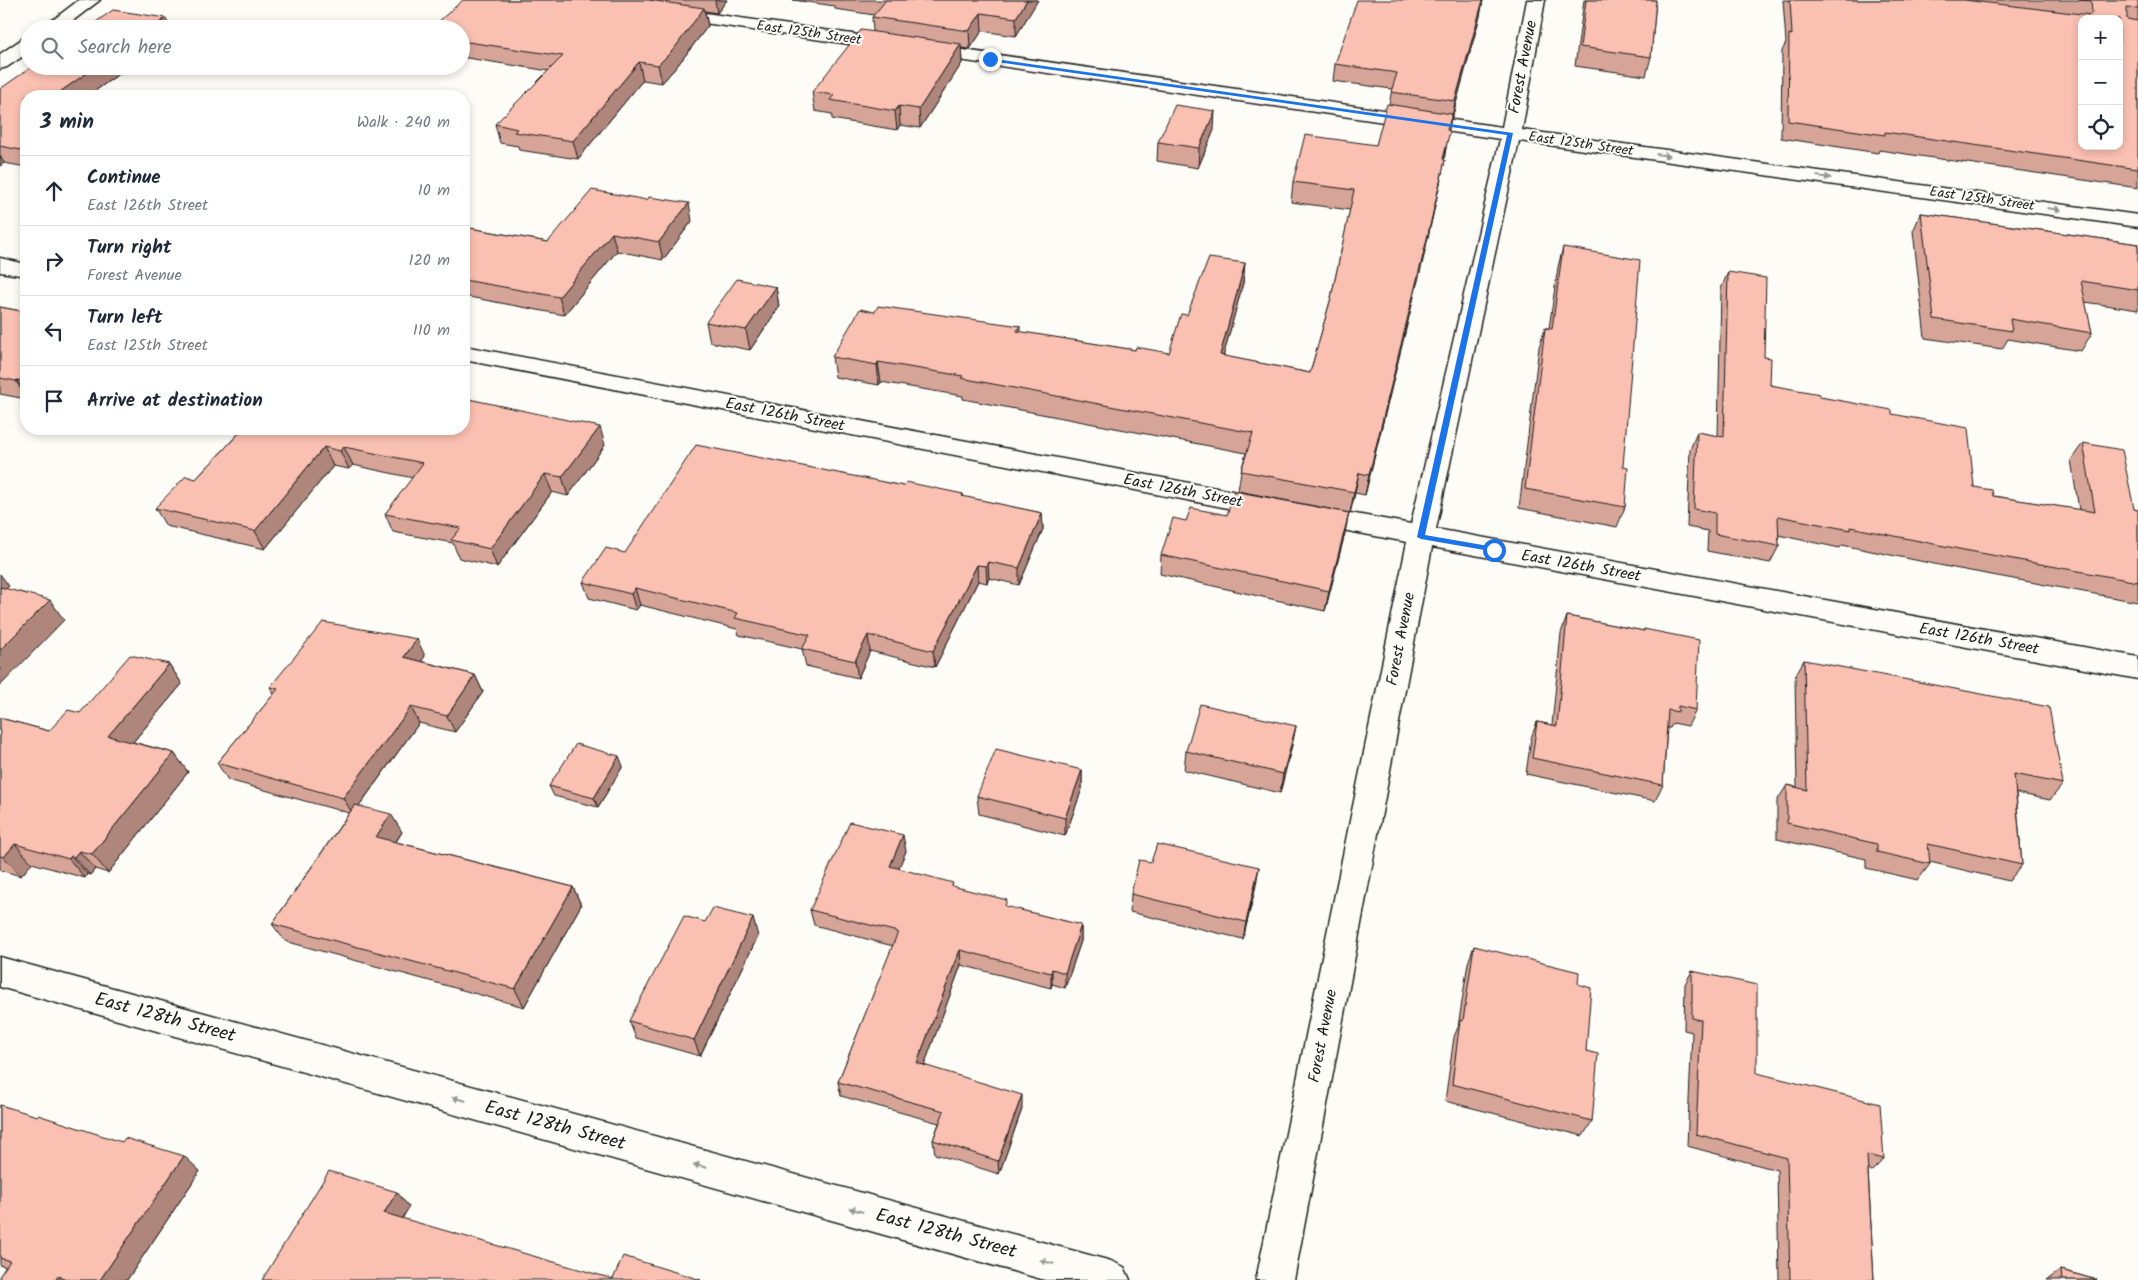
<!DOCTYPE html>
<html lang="en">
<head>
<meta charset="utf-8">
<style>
  body { margin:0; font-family:Kalam,sans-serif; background:#f2f2f3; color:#1f2937 }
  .controls { position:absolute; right:15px; top:15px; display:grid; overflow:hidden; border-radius:10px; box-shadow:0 2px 8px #0003 }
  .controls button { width:45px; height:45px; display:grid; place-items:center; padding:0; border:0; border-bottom:1px solid #e0e1e3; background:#fff; color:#1f2937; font:25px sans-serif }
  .stop { position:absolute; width:15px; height:15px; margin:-11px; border:4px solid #1a73e8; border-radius:50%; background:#fff }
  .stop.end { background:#1a73e8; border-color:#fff; box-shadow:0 1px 5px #0008 }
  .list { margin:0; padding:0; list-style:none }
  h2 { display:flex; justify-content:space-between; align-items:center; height:65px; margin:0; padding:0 20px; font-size:21px }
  h2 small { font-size:16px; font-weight:400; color:#747a83 }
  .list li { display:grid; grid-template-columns:32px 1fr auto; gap:15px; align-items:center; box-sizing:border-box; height:70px; padding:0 20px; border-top:1px solid #e0e1e3 }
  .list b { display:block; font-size:19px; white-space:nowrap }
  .list p { margin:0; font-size:16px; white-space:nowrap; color:#747a83 }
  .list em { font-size:16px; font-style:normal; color:#747a83 }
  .icon { flex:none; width:28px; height:28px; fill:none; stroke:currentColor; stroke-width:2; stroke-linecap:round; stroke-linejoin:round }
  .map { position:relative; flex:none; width:2138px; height:1280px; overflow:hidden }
  .search { position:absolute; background:#fff; box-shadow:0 2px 8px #0003; left:20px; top:20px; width:450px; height:55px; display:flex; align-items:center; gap:12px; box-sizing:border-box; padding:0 18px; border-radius:28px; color:#747a83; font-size:19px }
  .panel { position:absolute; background:#fff; box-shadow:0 2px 8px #0003; left:20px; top:90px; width:450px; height:345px; border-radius:20px }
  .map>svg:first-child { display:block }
</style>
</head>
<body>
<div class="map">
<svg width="2138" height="1280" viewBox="0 0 2138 1280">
  <rect width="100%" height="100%" fill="#fdfcf7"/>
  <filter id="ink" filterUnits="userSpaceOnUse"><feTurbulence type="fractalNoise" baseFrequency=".02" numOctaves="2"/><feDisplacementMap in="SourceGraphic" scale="10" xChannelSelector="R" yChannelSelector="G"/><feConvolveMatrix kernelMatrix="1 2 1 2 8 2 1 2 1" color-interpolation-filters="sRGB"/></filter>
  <g filter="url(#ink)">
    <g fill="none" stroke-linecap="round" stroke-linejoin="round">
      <defs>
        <g id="street">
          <path d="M79,0H100L62,29H41Z"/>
          <path d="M1527,0H1545L1522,130L2138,215V227L1519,141L1436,529L2138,657V679L1432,547L1294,1280H1256L1407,542L1311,524L1302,521L1298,515L1302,509L1311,506L1411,524L1500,139L670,18L664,17L661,13L664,9L670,8L1502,127Z"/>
          <path d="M29,38V52L7,67L0,69V54L22,39Z"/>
          <path d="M0,258L26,264V276L0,272Z"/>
          <path d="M464,346L1269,498L1278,501L1282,507L1278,513L1269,516L464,360Z"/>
          <path d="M0,957L1111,1261L1124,1267L1130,1280H1045L0,987Z"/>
        </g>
      </defs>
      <use href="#street" stroke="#1c1c1c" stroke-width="3"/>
      <use href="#street" fill="#fdfcf7" fill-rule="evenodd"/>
    </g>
    <g fill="#d7a598" stroke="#1c1c1c">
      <path d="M463,0H727L717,13L705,11L708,26L677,66L662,83L643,80L578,159L519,150L518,146L500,143L495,124L549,71L461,57V29Z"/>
      <path d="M793,0H1038L1016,36L982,31L970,49L961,48L962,63L920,128L900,125L897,130L832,119V114L815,111L812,92L873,31L872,17L874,15L835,9V6Z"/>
      <path d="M1483,0L1480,16L1452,118H1451L1441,179L1422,264L1365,495L1355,493L1350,513L1238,491L1241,471L1246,453L963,399V396L881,382L879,385L835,377L832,357L875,312L1020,326V332L1135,350L1169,353L1187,315L1245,263L1243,283L1223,356L1310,373L1331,298L1350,210L1291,202L1293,182L1376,145L1389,105L1392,89L1333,81L1335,64Z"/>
      <path d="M1584,0H1656L1651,57L1646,76L1575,66Z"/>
      <path d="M1783,0H2138V188L1879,150L1878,153L1781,138L1782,51L1786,43Z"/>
      <path d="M130,66L88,96H26V167L4,163L0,166V89Z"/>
      <path d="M1214,130L1198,168L1157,161L1158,142Z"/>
      <path d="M1921,213L2138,244V310L2085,302L2092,333L2081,351L2008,339L2002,349L1925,338L1913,231Z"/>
      <path d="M692,221L663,260L617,251L564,315L464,296V227L548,242Z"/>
      <path d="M1563,247L1623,466L1625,507L1617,527L1519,508L1539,347L1545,328H1549L1558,267Z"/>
      <path d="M1728,272L1764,357L1770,385L1820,397L1892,414L1974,487L1993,496L2079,510L2071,460L2083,443L2134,509L2138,510V602L1954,568L1842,545L1840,548L1778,535L1779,546L1770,563L1707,551L1708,531L1687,527L1690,450L1697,432L1718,436L1721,289Z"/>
      <path d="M776,287L779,307L750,350L710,342L706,322Z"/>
      <path d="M0,307L26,312V399L0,394Z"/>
      <path d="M223,429H464L605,445L568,496L552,492L497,567L459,558L453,543L393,532L385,514L413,478L353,465L349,469L333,466L265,549L166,526L155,508L196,479L240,432Z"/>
      <path d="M904,486L963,494L964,497L1042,513L1043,529L1019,585L989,578L987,583L978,581L935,667L870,651L858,678L806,666L802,649L739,635L737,629L640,605L636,610L589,598L583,582L625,553Z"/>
      <path d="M1227,515L1345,533L1325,611L1160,574L1161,555L1186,521Z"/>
      <path d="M1567,616L1643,631L1644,629L1696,710L1688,726L1673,723L1670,728H1667L1663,785L1655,801L1526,774L1531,738L1537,722L1552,725L1561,633Z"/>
      <path d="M425,656L421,661L475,675L483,692L455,732L419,723L359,806L402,832L396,842L573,887L581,905L524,1007L285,941L272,924L349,813L228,780L217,763L274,694L270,687Z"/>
      <path d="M1804,660L2063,784L2050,800L2016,793L2022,865L2009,881L1930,862V864L1918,880L1866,868V859L1777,839V801L1787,785L1797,787L1795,676Z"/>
      <path d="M169,664L182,684L133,742L174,753L188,772L108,873L95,869L90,875L87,874L85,878L32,863L21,876L0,870V718L49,731L80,713Z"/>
      <path d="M1296,726L1292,745L1280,793L1184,770L1186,751Z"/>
      <path d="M623,766L598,807L554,796L549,786Z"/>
      <path d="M1082,770V789L1065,836L979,814L977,796Z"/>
      <path d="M906,851L898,868L953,887L1007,907L1081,925V941L1065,988L1052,984L1051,988L961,965L924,1065L1022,1109L999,1174L935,1154L933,1140L939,1123L841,1096L838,1082L893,946L814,925L810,910Z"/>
      <path d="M1256,885L1243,939L1130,912L1131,894Z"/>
      <path d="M758,936L700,1056L636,1038L629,1021Z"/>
      <path d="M1474,946L1578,984L1586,1051L1592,1121L1583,1136L1445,1101L1454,1037L1458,1027L1468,963Z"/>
      <path d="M1692,971L1757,1073L1884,1159L1872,1171L1868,1170L1874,1280H1779L1777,1170L1687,1146L1692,1032L1684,1030L1685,984Z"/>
      <path d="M0,1105L200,1171L127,1280H0L6,1267L0,1265Z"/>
      <path d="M2061,1270L2097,1280H2047Z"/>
    </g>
    <g fill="#af867c" stroke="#1c1c1c">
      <path d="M715,0H727L717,13Z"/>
      <path d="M1027,0H1038L1016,36V18Z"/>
      <path d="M1483,0L1480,16L1452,118L1455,101Z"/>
      <path d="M704,8L708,26L677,66L662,83L658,65Z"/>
      <path d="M981,13L982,31L970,49L969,31Z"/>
      <path d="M166,18L171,29H150Z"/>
      <path d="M961,44L962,63L920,128L919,109Z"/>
      <path d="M639,62L643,80L578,159L573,141Z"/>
      <path d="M97,66H130L88,96H54Z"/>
      <path d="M899,106L900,125L897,130L895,111Z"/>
      <path d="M1215,111L1214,130L1198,168L1199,148Z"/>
      <path d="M0,156L4,163L0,166Z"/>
      <path d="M1445,160L1422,264L1365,495L1369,475Z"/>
      <path d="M689,203L692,221L663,260L659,242Z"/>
      <path d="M612,233L617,251L564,315L559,297Z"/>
      <path d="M1245,263L1243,283L1218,376L1220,355Z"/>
      <path d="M776,287L779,307L750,350L746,330Z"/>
      <path d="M878,362L881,382L879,385L877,365Z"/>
      <path d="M17,380L26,394V398L16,381Z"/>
      <path d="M600,427L605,445L568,496L562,477Z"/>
      <path d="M324,447L333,466L265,549L255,531Z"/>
      <path d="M344,447L353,465L349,469L340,451Z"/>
      <path d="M1359,473L1355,493L1350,513L1354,492Z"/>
      <path d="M545,474L552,492L497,567L490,549Z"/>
      <path d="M1042,513L1043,529L1019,585V568Z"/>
      <path d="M1349,513L1345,533L1325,611L1329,591Z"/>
      <path d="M988,562L989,578L987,583L986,566Z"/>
      <path d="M977,565L978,581L935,667L933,651Z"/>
      <path d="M0,574L9,586L0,595Z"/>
      <path d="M635,588L640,605L636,610L631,594Z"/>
      <path d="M50,600L64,620L0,686V650Z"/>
      <path d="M868,635L870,651L858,678L855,661Z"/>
      <path d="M417,639L425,656L413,674L404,657Z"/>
      <path d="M169,664L182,684L122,755L108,736Z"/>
      <path d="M475,675L483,692L455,732L447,716Z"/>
      <path d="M411,707L419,723L353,814L343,798Z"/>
      <path d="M1296,726L1292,745L1280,793L1283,774Z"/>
      <path d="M174,753L188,772L108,873L92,854Z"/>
      <path d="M619,756L623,766L598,807L594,798Z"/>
      <path d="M1082,770V789L1065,836V818Z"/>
      <path d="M391,814L402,832L387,855L376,837Z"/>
      <path d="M903,835L906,851L893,882L890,866Z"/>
      <path d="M15,844L32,863L21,876L4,857Z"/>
      <path d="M79,851L95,869L90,875L74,857Z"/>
      <path d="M71,856L87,874L85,878L69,859Z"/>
      <path d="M1259,867L1256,885L1243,939L1246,922Z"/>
      <path d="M573,887L581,905L524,1007L515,989Z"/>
      <path d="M753,918L758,936L700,1056L694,1040Z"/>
      <path d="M1081,925V941L1065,988V973Z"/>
      <path d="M960,950L961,965L920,1077L917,1063Z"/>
      <path d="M1052,969V984L1051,988V973Z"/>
      <path d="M1022,1095V1109L999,1174L998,1161Z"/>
      <path d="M184,1156L200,1171L127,1280H100Z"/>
      <path d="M397,1192L409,1207L397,1228L384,1213Z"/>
      <path d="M58,1276L64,1280H56Z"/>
    </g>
    <g fill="#fac0b1" stroke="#1c1c1c" fill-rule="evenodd">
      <path d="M463,0H649L704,8L674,49L658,65L639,62L573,141L514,132L517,129L495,124L563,56L461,41V29H430Z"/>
      <path d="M886,0H1027L1016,18L981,13L969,31L872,17Z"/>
      <path d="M1357,0H1483L1455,101L1391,92L1397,73L1335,64Z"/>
      <path d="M1586,0H1656L1651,57L1580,47Z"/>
      <path d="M1790,0H1964L2090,15L2092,13L2091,1L2079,0H2138V8L2127,7V19L2138,21V169L1885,132V135L1788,121L1789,34L1792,35ZM2082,19H2119V146H2082Z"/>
      <path d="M113,10L166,18L150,29H86Z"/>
      <path d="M861,30L961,44L919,109L899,106L895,111L830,100L834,95L812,92Z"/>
      <path d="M33,66H97L54,96H26V151L0,146V89Z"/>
      <path d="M1387,104L1452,114L1447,130L1450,131L1443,159L1445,160L1426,243L1369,475L1359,473L1354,492L1241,471L1253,433L961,378L963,376L878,362L877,365L832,357L860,309L875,312L878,306L1020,326L1017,331L1135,350L1136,347L1169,353L1181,314L1187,315L1209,258L1245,263L1220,355L1310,373L1331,298L1354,190L1293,182L1305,135L1376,145Z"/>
      <path d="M1175,105L1215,111L1199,148L1158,142Z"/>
      <path d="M592,190L647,200L649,197L689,203L659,242L612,233L559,297L464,280V227L548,242Z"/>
      <path d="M1921,213L2138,244V290L2081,281L2092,333L2010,319L2012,331L1934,319Z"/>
      <path d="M1563,247L1640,260L1623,466L1628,467L1625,507L1525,489L1545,328L1552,329Z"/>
      <path d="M1728,272L1766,278L1764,357L1771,358L1770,385L1820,394V397L1892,410V414L1968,428L1974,487L1992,490L1993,496L2095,512L2083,443L2122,450L2134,509L2138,510V582L1964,550L1850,527V530L1778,516L1779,546L1715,534V513L1694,509L1697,432L1724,437Z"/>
      <path d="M737,279L776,287L746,330L706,322Z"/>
      <path d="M0,307L26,312V382L17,380L16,381L0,378Z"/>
      <path d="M464,398L600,427L562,477L545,474L490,549L451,540L461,528L385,514L423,463L344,447L340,451L324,447L255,531L155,508L186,476L196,479L243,429H464Z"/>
      <path d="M696,445L904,486L906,482L963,494L962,496L1042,513L1019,568L988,562L986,566L977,565L933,651L868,635L855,661L802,649L810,635L735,618L738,613L635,588L631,594L583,582L606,548L625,553Z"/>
      <path d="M1234,491L1349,513L1329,591L1161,555L1173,518L1186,521L1191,508L1227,515Z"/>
      <path d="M0,587L50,600L0,650Z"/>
      <path d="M1567,616L1644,631V629L1699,640L1696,710L1678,706V712L1668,710L1663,785L1532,758L1537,722L1557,726Z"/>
      <path d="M323,622L417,639L404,657L475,675L447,716L411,707L343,798L217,763L278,689L270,687Z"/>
      <path d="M130,655L169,664L108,736L174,753L92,854L79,851L74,857L71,856L69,859L15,844L4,857L0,856V718L49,731L68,710L80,713Z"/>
      <path d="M1804,660L2049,707L2063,784L2014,774L2022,865L1928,844L1930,864L1877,852V844L1787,823V785L1807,790Z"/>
      <path d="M1200,704L1296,726L1283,774L1186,751Z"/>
      <path d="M576,744L619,756L594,798L549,786Z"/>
      <path d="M996,749L1082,770L1065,818L977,796Z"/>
      <path d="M355,805L391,814L376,837L573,887L515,989L272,924Z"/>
      <path d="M850,822L903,835L890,866L953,883L952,886L1007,900L1005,906L1081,925L1065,973L1052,969L1051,973L960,950L917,1063L1022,1095L998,1161L933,1140L944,1111L838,1082L898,932L810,910Z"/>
      <path d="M1157,844L1259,867L1246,922L1131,894L1139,860L1151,862Z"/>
      <path d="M713,908L753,918L694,1040L629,1021L684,916L705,922Z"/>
      <path d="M1474,946L1579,972L1578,984L1591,988L1586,1051L1598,1054L1592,1121L1452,1084L1460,1020L1463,1021Z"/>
      <path d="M1692,971L1757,985V1073L1880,1104L1884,1159L1867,1155L1874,1280H1790L1787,1158L1696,1134L1701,1020L1692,1018Z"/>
      <path d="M0,1105L37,1116L38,1115L122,1142L125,1138L184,1156L100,1280H70L58,1276L56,1280H0V1275L10,1261L0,1258Z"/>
      <path d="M329,1171L397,1192L384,1213L613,1279L623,1256L701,1280H262Z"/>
      <path d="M2061,1270L2097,1280H2062Z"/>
    </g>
    <defs><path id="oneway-solid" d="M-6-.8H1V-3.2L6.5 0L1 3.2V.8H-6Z" transform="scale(1.25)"/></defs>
    <g fill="#989794">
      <use href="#oneway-solid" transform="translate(1663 155) rotate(8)"/>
      <use href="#oneway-solid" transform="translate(1824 177) rotate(8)"/>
      <use href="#oneway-solid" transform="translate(2054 209) rotate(8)"/>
      <use href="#oneway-solid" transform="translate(459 1099) rotate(-165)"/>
      <use href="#oneway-solid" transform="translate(700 1166) rotate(-165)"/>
      <use href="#oneway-solid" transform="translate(856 1210) rotate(-165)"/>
      <use href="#oneway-solid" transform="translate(1047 1262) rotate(-165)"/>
    </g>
  </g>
  <path fill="#1a73e8" d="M988,58L1513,133L1425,535L1494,547L1496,548V552L1421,539L1417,537L1507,135L990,61Z"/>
  <g text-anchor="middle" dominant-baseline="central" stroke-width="4" stroke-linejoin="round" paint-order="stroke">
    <g font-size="14" fill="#1c1c1c" stroke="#fdfcf7">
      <text transform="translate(809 33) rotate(8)">East 125th Street</text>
      <text transform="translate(1581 144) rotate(8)">East 125th Street</text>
      <text transform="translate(1982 199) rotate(8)">East 125th Street</text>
    </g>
    <g font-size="16" fill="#1c1c1c" stroke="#fdfcf7">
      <text transform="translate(1523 67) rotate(-79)">Forest Avenue</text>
      <text transform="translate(785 415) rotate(11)">East 126th Street</text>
      <text transform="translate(1183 491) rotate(11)">East 126th Street</text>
      <text transform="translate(1581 566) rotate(10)">East 126th Street</text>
      <text transform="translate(1401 639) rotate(-79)">Forest Avenue</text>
      <text transform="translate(1979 639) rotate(10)">East 126th Street</text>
      <text transform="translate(1323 1036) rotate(-79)">Forest Avenue</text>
    </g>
    <g font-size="19" fill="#1c1c1c" stroke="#fdfcf7">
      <text transform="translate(165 1018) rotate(15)">East 128th Street</text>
      <text transform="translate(555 1126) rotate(15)">East 128th Street</text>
      <text transform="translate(946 1234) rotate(15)">East 128th Street</text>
    </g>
  </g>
</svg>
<div class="controls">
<button>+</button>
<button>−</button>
<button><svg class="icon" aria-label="locate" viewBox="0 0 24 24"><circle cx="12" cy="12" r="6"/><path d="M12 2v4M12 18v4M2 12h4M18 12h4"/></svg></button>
</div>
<div class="stop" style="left:1494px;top:550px"></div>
<div class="stop end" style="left:990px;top:59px"></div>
<div class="search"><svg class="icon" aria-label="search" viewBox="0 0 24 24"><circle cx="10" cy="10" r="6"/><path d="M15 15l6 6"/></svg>Search here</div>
<section class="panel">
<h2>3 min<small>Walk · 240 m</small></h2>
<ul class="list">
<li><svg class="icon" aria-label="ahead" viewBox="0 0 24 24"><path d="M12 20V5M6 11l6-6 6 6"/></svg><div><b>Continue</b><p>East 126th Street</p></div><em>10 m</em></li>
<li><svg class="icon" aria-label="right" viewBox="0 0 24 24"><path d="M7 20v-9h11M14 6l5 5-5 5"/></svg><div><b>Turn right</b><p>Forest Avenue</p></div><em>120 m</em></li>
<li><svg class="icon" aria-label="left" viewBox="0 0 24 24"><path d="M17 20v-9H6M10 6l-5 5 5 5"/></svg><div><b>Turn left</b><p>East 125th Street</p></div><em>110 m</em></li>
<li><svg class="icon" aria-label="arrive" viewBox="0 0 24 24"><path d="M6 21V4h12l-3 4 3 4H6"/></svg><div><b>Arrive at destination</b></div></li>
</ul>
</section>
</div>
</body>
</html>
